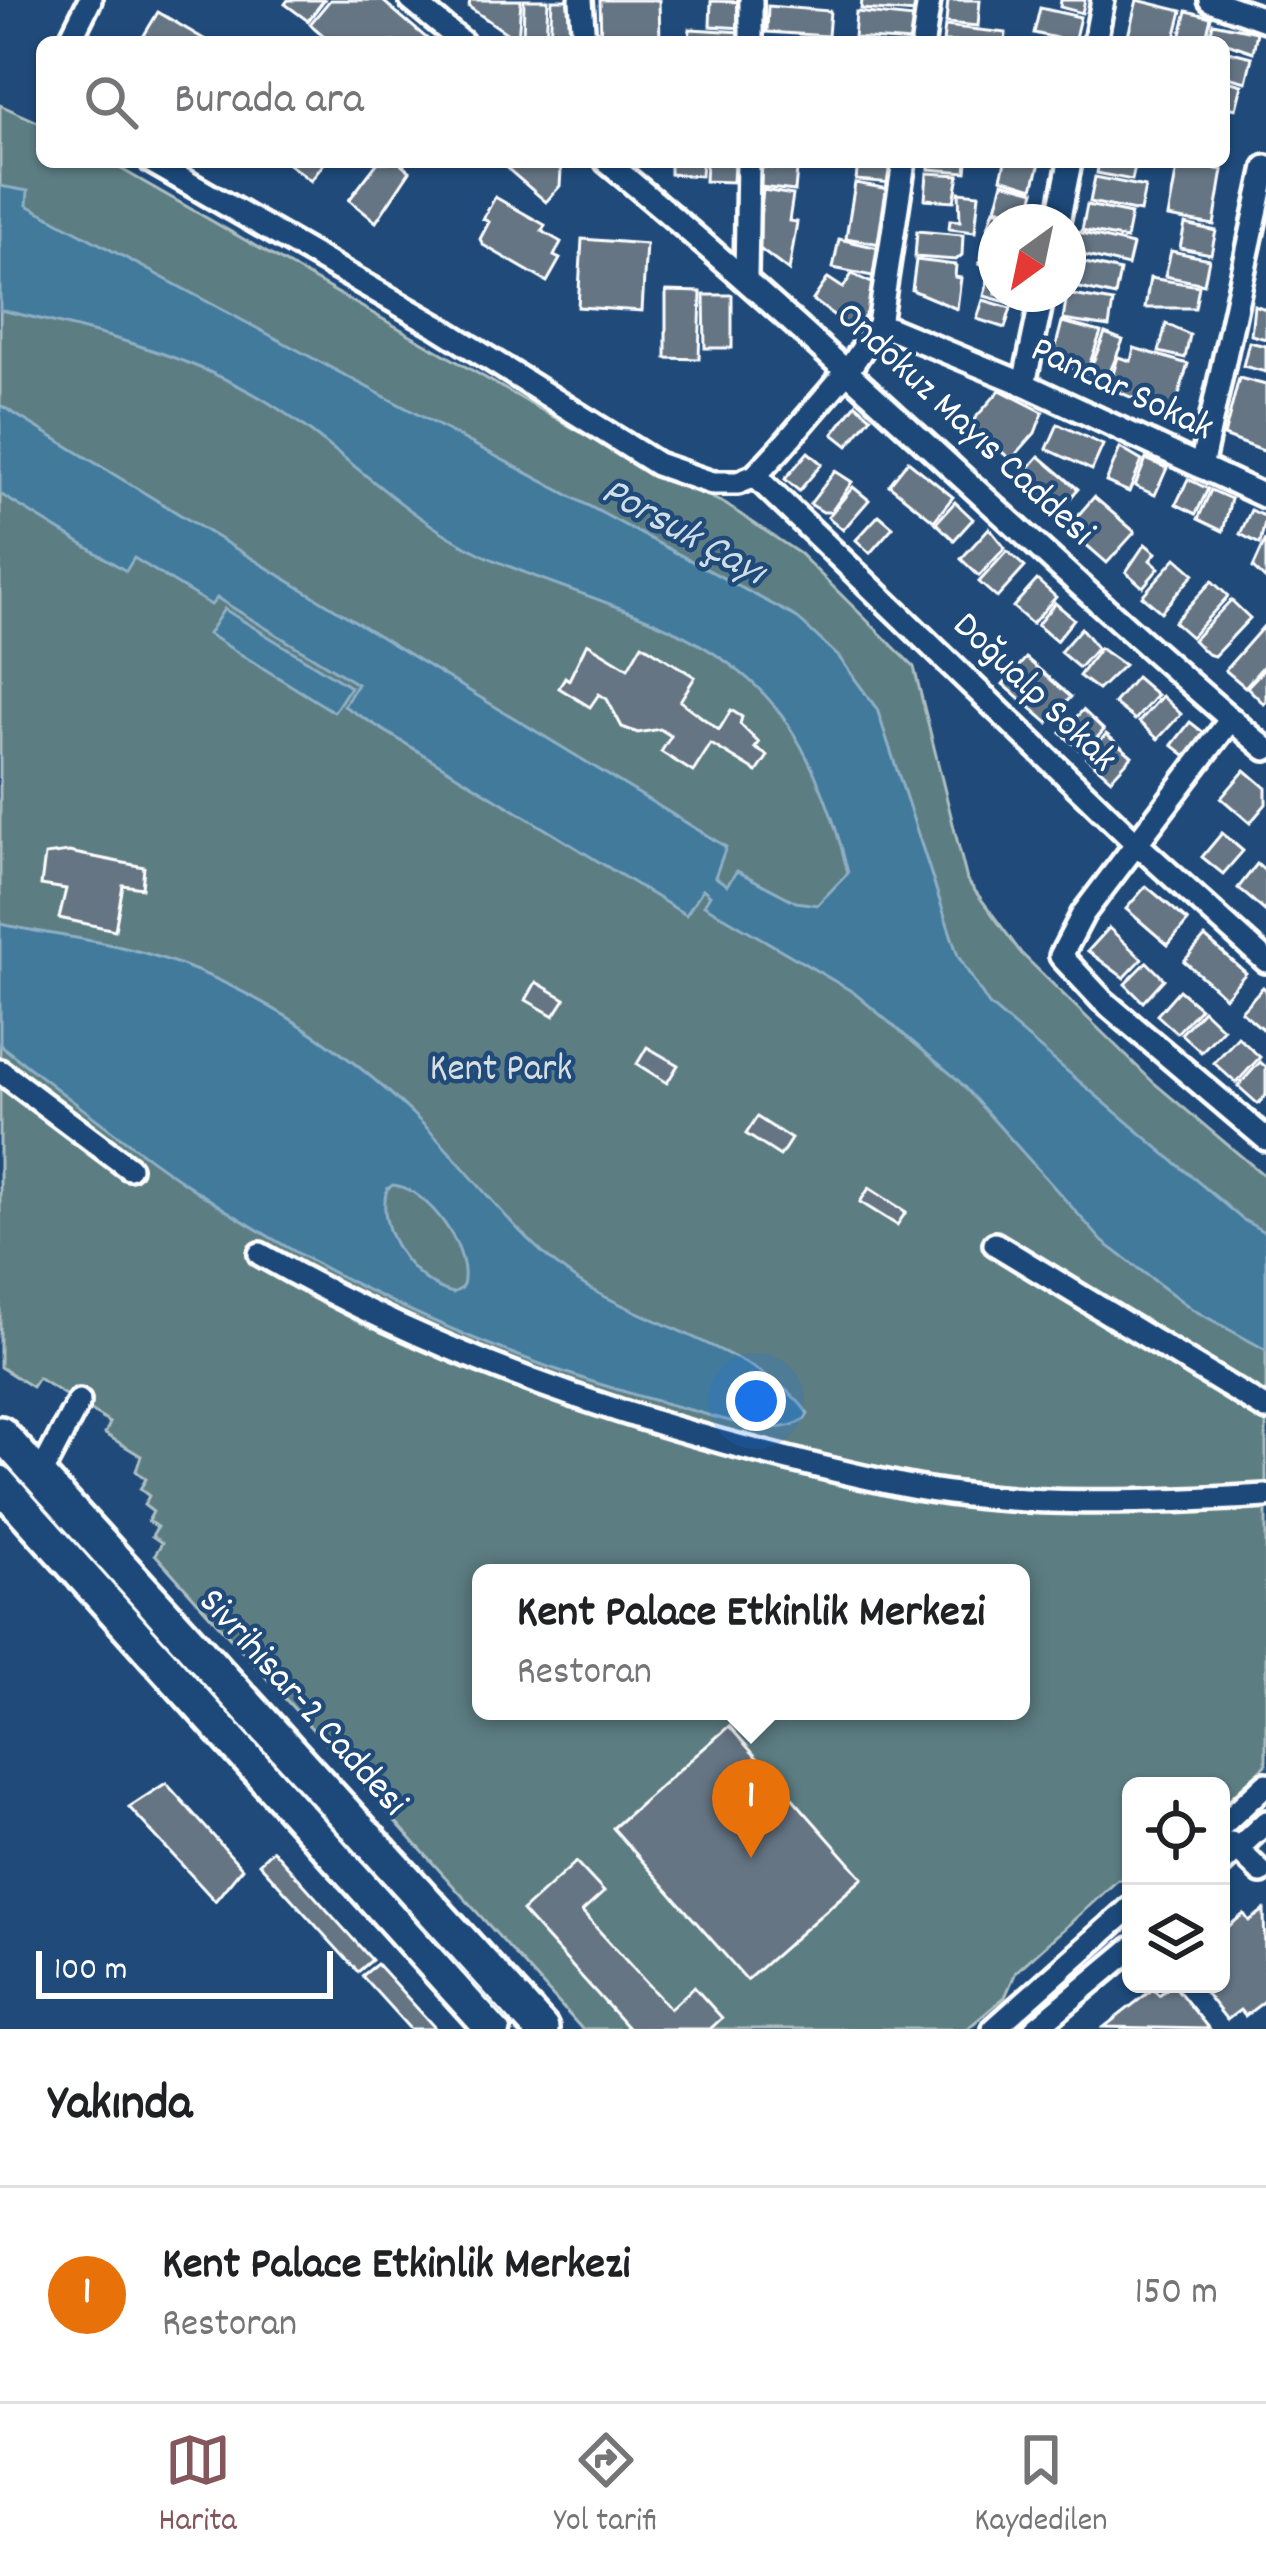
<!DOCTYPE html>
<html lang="tr">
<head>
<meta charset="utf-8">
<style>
  body { margin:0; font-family:Dekko,sans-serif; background:#f2f2f2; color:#202124 }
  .controls { position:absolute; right:36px; bottom:36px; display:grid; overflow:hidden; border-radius:18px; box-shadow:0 3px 9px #0004 }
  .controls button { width:108px; height:108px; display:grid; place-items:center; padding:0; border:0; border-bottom:3px solid #e0e0e0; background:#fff; color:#202124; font:60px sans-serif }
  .compass { position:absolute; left:978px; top:204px; width:108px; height:108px; border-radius:50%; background:#fff; box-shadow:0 3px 9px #0004; rotate:213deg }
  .scale { position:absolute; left:36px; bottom:30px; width:297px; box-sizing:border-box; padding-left:12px; border:6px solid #fff; border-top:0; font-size:33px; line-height:42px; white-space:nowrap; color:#fff; -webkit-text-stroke:9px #1f4a7a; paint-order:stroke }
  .you { position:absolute; left:756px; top:1401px; width:42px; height:42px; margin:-30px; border:9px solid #fff; border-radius:50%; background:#1a73e8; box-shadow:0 0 0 18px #1a73e833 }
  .badge { display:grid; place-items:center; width:78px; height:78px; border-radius:50%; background:#84575d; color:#fff; font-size:39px; font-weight:700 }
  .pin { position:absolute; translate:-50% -99px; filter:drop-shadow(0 3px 6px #0008) }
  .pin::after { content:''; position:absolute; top:63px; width:42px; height:36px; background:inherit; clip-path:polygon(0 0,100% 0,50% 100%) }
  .popup { position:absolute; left:472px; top:1564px; width:558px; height:156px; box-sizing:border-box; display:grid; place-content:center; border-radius:18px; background:#fff; filter:drop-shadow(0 3px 9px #0005); font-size:39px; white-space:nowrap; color:#757577 }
  .popup b { font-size:45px; color:#202124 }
  .popup::after { content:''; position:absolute; left:50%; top:100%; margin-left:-24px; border:24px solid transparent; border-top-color:#fff }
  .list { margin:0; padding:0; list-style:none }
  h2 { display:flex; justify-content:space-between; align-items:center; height:156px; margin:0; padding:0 48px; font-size:51px }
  h2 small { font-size:39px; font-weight:400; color:#757577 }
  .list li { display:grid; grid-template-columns:78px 1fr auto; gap:36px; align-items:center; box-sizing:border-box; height:216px; padding:0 48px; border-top:3px solid #e0e0e0 }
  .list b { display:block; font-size:45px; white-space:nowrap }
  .list p { margin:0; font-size:39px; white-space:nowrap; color:#757577 }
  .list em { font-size:39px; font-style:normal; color:#757577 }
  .icon { flex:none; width:66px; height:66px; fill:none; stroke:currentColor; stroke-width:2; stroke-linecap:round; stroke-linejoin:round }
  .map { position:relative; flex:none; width:1266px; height:2029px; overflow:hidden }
  .search { position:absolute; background:#fff; box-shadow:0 3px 9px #0004; left:36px; right:36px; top:36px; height:132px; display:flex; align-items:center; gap:30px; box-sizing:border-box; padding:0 42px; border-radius:18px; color:#757577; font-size:45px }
  .sheet { height:372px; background:#fff }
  nav { display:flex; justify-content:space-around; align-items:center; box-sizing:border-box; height:168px; border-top:3px solid #e0e0e0; background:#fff; font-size:33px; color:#757577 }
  nav a { display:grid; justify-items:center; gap:6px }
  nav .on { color:#84575d }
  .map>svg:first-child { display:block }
</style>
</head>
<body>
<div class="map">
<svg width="1266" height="2029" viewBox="0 0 1266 2029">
  <rect width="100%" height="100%" fill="#1f4a7a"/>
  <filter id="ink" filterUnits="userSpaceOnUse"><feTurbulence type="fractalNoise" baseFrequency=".00833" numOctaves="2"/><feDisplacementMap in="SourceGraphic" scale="24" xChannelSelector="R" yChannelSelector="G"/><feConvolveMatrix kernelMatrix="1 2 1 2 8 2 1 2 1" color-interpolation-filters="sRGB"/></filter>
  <g filter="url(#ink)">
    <path fill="#5b7d82" stroke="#adbec0" stroke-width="3" fill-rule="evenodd" d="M0,105L42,124V162H109L660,478L664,475L725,504L800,554L914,667L967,880L1021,953L1154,1083L1266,1177V1765L1221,1806V1786H1131V1880H1118L1016,1972L1005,1997L967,2029H582L155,1554L162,1543L152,1536L157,1527L148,1521L153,1512L144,1505L149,1496L140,1489L146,1479L136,1471L141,1456L105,1434L110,1423L38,1378L32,1387L0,1367ZM481,1573H1021V1711H481Z"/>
    <g fill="#427a9c" stroke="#8eafc4" stroke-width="3" fill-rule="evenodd">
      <path d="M0,186L28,191L27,205L796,617L839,657L877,709L958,956L989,1005L1242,1219L1266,1233V1350L1192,1309L1103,1242L957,1079L853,992L704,905L710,895L703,889L686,915L344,706L357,684L217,598L211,605L134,558L126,571L0,494V405L726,847L715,877L727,885L737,871L796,902L817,905L848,873C833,810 804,732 757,687C680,614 574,598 481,554C402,516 340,446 266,401C188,354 88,329 0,310Z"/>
      <path d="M224,609L350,687L334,712L208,634Z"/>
      <path d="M0,924C41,933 84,938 125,948C234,973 342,1044 421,1122C478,1178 519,1245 589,1288C644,1321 775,1361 808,1414L805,1419C776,1440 722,1418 690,1410C512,1365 335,1286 183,1182C120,1139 60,1091 0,1045ZM393,1185C428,1188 475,1254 462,1288L453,1293C413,1283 375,1230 387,1189Z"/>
    </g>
    <g fill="#657484" stroke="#fff" stroke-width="3">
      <path d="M288,0H324L308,21L285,4Z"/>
      <path d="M330,0H382L431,42H331L310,24Z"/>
      <path d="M470,0H521L518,41L469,7Z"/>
      <path d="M524,0H548L546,42H523Z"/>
      <path d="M552,0H576L574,42H550Z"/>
      <path d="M600,0H659L660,42H601Z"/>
      <path d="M862,0H917L916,13L861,9Z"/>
      <path d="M948,0H980L978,26L946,23Z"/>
      <path d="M1061,0H1085L1082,13L1060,7Z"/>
      <path d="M1137,0L1182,11L1174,42L1128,36Z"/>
      <path d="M711,1L744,2L743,28L710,26Z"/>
      <path d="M768,6L830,11L828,36L767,32Z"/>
      <path d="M1040,8L1080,17L1074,42L1034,33Z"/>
      <path d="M1187,11L1211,17L1205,42H1179Z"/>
      <path d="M158,12L209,42H140Z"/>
      <path d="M856,12L914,18L912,42L854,38Z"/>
      <path d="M1213,23L1257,32L1253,52L1210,37Z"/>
      <path d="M945,26L1006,33L1005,42H943Z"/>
      <path d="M690,29L742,32L741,42H689Z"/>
      <path d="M1224,50L1252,57L1246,82L1224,76Z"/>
      <path d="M1224,80L1242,85L1236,109L1224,106Z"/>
      <path d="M286,162H325L311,181Z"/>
      <path d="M378,162H399L410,171L376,222L349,200Z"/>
      <path d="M551,162L561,170L560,186L546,202L501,163Z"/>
      <path d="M662,162H702L701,176L670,174V166Z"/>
      <path d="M706,162H734L733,182L705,181Z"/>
      <path d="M858,162H894L892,183L856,180Z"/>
      <path d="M929,162H967L966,172L929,169Z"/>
      <path d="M1005,162L1040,163L1033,188L1001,178Z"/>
      <path d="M1099,162H1136L1132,180L1097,173Z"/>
      <path d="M1178,163L1223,170L1214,225L1168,217Z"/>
      <path d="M762,167L797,170L795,191L760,187Z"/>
      <path d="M927,173L959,175L954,201L925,199Z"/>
      <path d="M1095,177L1145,187L1140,212L1090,202Z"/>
      <path d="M1003,182L1035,191L1028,217L996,208Z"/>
      <path d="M855,183L889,189L880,244L846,238Z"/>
      <path d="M763,190L793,195L789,221L797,222L789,271L757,247Z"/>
      <path d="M959,192L979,194L975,232L949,229L950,220L960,221Z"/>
      <path d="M495,197L545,225L542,231L561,242L554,256L560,259L547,282L483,245L480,239L489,222L483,219Z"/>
      <path d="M1087,205L1131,214L1126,239L1082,230Z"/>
      <path d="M994,209L1029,220L1028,222H996V237L986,234Z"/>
      <path d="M1185,224L1216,231L1211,254L1180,248Z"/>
      <path d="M917,231L963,235L962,255L956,260L915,257Z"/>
      <path d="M1078,232L1133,245L1128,266L1074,253Z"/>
      <path d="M987,238L996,241V269L979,264Z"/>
      <path d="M582,239L646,244L642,311L578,307Z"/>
      <path d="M839,239L883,249L877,277L833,268Z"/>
      <path d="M1171,251L1209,259L1204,284L1165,276Z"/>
      <path d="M916,260L956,265L955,277L961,278L957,309L912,290Z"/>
      <path d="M1077,261L1120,271L1115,296L1071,286Z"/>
      <path d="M990,271L996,273V294H1012L1010,303L984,296Z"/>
      <path d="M852,274L878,286L879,294L855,331L813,300L828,278L843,288Z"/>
      <path d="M1150,278L1199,286L1195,308H1145Z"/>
      <path d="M666,291L701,292L699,359L666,358Z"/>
      <path d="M1067,294L1113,302L1109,327L1063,320Z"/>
      <path d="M704,295H732V348H705Z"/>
      <path d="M983,300L1011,308L1005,328L977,319Z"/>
      <path d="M1254,305L1266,309V339L1251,335Z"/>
      <path d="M1062,322L1101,332L1086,374L1052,361Z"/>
      <path d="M1166,324L1190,335L1185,358L1159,352Z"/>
      <path d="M1105,333L1123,340L1105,384L1087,377Z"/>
      <path d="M1249,342L1266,346V372L1243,366Z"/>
      <path d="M1134,348L1188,364L1173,415L1109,388L1118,357L1131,361Z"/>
      <path d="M1239,378L1266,385V452L1224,436Z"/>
      <path d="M1000,390L1043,412L1035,433L1011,460L970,424Z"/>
      <path d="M856,404L871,417L848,446L833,434Z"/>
      <path d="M1058,424L1103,445L1092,470L1047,449Z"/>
      <path d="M1120,448L1142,461L1129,492L1106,482Z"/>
      <path d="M808,452L822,464L799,491L785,479Z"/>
      <path d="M1039,456L1078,489L1056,515L1017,481Z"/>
      <path d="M1146,459L1167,468L1155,495L1135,486Z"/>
      <path d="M908,461L953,497L934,521L889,485Z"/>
      <path d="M835,471L852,482L831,512H823L810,504Z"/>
      <path d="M1188,479L1208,489L1196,514L1176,504Z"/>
      <path d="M853,487L869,500L843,530L828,517Z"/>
      <path d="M1211,490L1231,499L1223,531L1198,519Z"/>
      <path d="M1094,497L1135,532L1107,563L1067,528Z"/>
      <path d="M955,502L973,519L954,540L936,523Z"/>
      <path d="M1251,510L1266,517L1260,544L1240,534Z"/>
      <path d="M879,515L893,527L870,553L856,540Z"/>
      <path d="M989,528L1005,548L979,576L961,559Z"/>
      <path d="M1266,539V580L1253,568Z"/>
      <path d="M1145,544L1156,553L1150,560L1159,568L1143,587L1126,572Z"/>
      <path d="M1007,551L1025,567L997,598L979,582Z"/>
      <path d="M1176,558L1194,574L1161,612L1142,596Z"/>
      <path d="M1037,580L1056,597L1032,624L1013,607Z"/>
      <path d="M1212,581L1228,596L1191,637L1174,622Z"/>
      <path d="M1231,600L1250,618L1214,656L1207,654L1193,640Z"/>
      <path d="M1055,603L1074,619L1056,641L1037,625Z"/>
      <path d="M1263,627L1266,663L1245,687L1225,670Z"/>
      <path d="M1081,628L1097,648L1079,668L1060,652Z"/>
      <path d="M587,643L628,668L642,644L695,677L680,701L719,730L731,710L742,717L740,724L759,743L755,748L768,756L757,772L711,744L693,772L661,752L671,736L660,729L638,733L622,727L607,699L599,694L590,707L559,688L565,677L569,680Z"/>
      <path d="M1100,648L1124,665L1098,690L1079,676Z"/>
      <path d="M1026,658L1071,697L1048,723L1003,684Z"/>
      <path d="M1266,667V702L1264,704L1247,687Z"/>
      <path d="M1136,677L1157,695L1135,720L1114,703Z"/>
      <path d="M1162,696L1181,714L1158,739L1139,722Z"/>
      <path d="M1083,710L1104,730L1083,753L1061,733Z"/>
      <path d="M1190,722L1208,736L1194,762L1172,745Z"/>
      <path d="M1106,734L1132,756L1111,779L1086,757Z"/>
      <path d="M1245,770L1266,788V804L1250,823L1221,798Z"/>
      <path d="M1222,833L1243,851L1223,874L1202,857Z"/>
      <path d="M69,852L144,867L142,888L123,885L115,930L59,918L66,889L41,885L45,855Z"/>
      <path d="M1257,864L1266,872V912L1238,888Z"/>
      <path d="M1146,886L1188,921L1168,945L1126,909Z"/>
      <path d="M1109,928L1142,959L1124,978L1088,951Z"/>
      <path d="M1205,937L1246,973L1225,997L1184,961Z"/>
      <path d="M1147,962L1164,979L1143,1002L1125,984Z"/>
      <path d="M536,982L565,999L554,1016L526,1000Z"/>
      <path d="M1263,987L1266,990V1032L1241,1011Z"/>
      <path d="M1179,990L1200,1008L1177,1033L1157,1015Z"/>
      <path d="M1203,1010L1223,1029L1201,1052L1181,1034Z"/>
      <path d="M1238,1037L1260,1057L1236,1083L1214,1063Z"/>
      <path d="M647,1047L678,1065L667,1083L637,1064Z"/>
      <path d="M1260,1062L1266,1067V1095L1258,1104L1238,1086Z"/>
      <path d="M757,1117L791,1139L780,1156L746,1134Z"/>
      <path d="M869,1188L906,1212L897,1225L860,1202Z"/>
      <path d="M729,1726L863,1878L747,1980L613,1828Z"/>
      <path d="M166,1783L242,1868L215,1901L129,1807Z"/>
      <path d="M273,1850L372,1960L358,1972L259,1863Z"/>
      <path d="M576,1862L604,1892L582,1912L670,2009L694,1987L722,2018L710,2029H629L522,1911Z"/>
      <path d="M1264,1910L1266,2000L1245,2016L1240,2010L1227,2020L1198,1984H1221V1932L1244,1914L1249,1921Z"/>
      <path d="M377,1964L436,2029H410L362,1976Z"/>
      <path d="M1173,1984L1209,2029L1104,2027L1153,1989L1159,1995Z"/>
    </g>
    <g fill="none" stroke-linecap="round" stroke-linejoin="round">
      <defs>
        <g id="street">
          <path d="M411,0L462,42"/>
          <path d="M581,0L584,42"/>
          <path d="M1210,0L1266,20"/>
          <path d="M69,42L90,0"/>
          <path d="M751,42V0"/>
          <path d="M923,42L929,0"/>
          <path d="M1095,42L1103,0"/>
          <path d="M152,162L437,326L657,464L712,483H738L755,476L781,448L849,369L879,324L904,162"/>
          <path d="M607,162C834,349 1041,559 1266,749"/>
          <path d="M1058,222L1070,162"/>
          <path d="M746,276L748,162"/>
          <path d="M879,324L1024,384L1266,497"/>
          <path d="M1024,384L1043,294"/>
          <path d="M1201,467L1266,167"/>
          <path d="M755,476L1138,845L1266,961"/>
          <path d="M1231,719L1083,914L1061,956L1102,1000L1266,1139"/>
          <path d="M0,1071L129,1168"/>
          <path d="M995,1244L1266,1409"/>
          <path d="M260,1254C458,1368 678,1438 901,1485C1013,1508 1152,1503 1266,1496"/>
          <path d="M39,1477L79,1401"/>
          <path d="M1221,1826L1266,1784"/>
          <path d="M1231,1843L1261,1872"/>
          <path d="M1221,1864L1266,1822"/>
          <path d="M994,2029L1131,1907"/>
          <path d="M1035,2029L1131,1949"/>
        </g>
        <g id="secondary">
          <path d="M0,1434L541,2029"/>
          <path d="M0,1483L493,2029"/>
        </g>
      </defs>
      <use href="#street" stroke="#fff" stroke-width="30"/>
      <use href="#secondary" stroke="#fff" stroke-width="42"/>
      <use href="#street" stroke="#1f4a7a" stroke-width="21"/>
      <use href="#secondary" stroke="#1f4a7a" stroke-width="33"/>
      <path stroke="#fff" stroke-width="3" d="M0,1458L513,2029"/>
    </g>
  </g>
  <g text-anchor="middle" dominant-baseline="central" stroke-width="9" stroke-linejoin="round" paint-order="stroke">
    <g font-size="39" fill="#fff" stroke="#1f4a7a">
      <text transform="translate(1121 391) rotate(25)">Pancar Sokak</text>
      <text transform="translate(963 426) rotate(43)">Ondokuz Mayıs Caddesi</text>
      <text transform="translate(1033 694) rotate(44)">Doğualp Sokak</text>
      <text transform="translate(301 1704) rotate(48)">Sivrihisar-2 Caddesi</text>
    </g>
    <g font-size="39" fill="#d6dee0" stroke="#1f4a7a">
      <text x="501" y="1071">Kent Park</text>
    </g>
    <g font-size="42" font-style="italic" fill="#d0dee6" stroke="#1f4a7a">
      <text transform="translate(682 534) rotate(29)">Porsuk Çayı</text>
    </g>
  </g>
</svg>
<div class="controls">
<button><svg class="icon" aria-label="locate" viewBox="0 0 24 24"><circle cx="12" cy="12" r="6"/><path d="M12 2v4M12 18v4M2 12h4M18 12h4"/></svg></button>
<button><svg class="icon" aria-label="layers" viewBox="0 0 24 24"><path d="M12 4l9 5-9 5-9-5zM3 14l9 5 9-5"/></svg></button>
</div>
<svg class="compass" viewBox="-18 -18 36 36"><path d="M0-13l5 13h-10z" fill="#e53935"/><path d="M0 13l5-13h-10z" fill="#757577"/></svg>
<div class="scale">100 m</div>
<div class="you"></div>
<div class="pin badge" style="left:751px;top:1858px;background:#e8710a">1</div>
<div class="popup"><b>Kent Palace Etkinlik Merkezi</b>Restoran</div>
<div class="search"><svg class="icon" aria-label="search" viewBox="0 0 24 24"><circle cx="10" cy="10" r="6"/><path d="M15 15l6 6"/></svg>Burada ara</div>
</div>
<section class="sheet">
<h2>Yakında<small></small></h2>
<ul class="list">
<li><span class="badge" style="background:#e8710a">1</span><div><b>Kent Palace Etkinlik Merkezi</b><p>Restoran</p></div><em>150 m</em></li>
</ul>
</section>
<nav>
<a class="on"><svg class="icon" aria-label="map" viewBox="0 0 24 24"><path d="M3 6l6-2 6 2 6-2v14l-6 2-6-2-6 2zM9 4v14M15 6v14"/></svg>Harita</a>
<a><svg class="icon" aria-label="directions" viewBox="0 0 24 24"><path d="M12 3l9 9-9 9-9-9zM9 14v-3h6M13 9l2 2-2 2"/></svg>Yol tarifi</a>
<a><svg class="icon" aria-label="saved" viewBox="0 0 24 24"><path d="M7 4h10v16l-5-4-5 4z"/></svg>Kaydedilen</a>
</nav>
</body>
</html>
